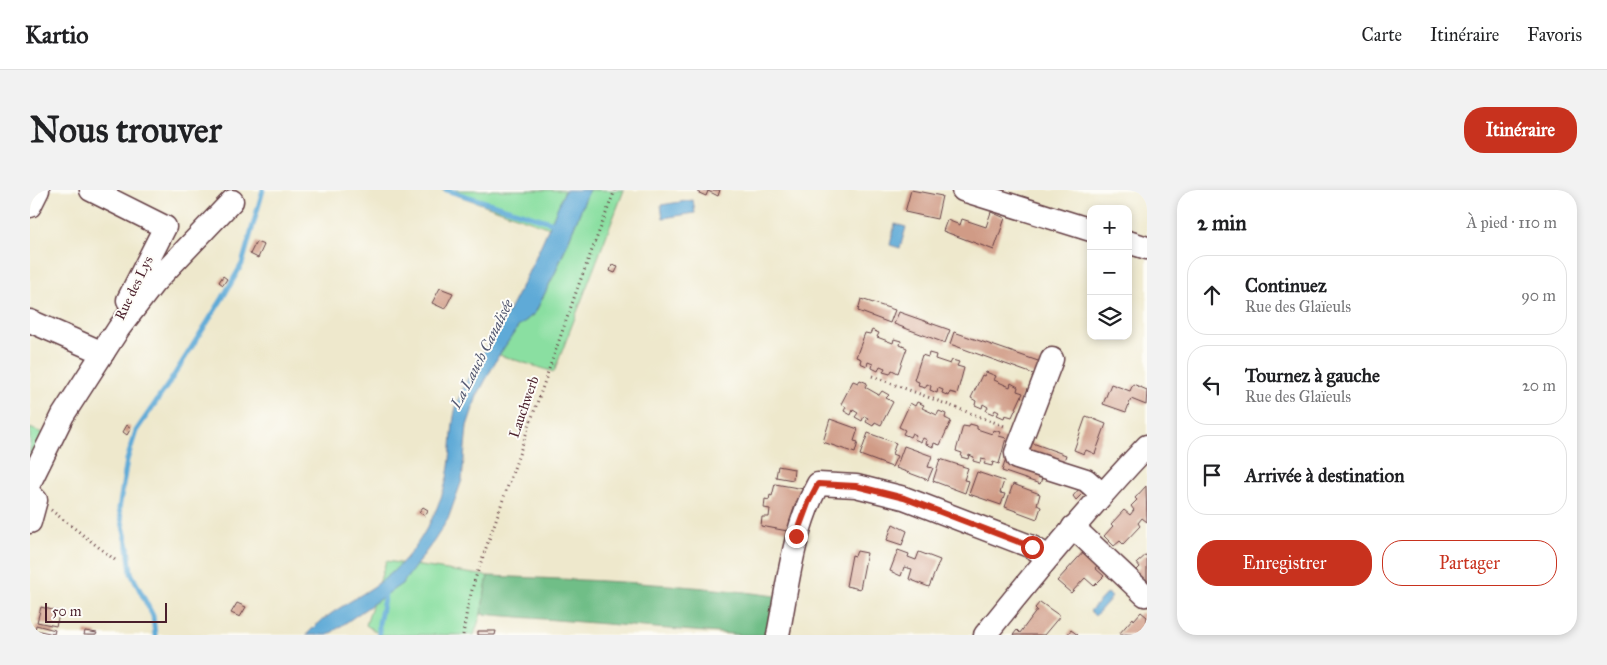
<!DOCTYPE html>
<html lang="fr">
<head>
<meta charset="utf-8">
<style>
  body { margin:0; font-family:"IM FELL Great Primer",serif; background:#f2f2f2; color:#202124 }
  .controls { position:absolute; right:15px; top:15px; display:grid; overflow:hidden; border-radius:10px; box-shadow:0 2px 8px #0003 }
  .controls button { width:45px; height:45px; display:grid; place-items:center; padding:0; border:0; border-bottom:1px solid #e0e0e0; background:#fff; color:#202124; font:25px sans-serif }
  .scale { position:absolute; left:15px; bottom:12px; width:122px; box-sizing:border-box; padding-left:5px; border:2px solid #4a1f2b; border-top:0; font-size:14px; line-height:18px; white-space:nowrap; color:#4a1f2b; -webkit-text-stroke:4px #fdfcf7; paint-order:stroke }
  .stop { position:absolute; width:15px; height:15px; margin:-11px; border:4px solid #c8321e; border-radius:50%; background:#fff }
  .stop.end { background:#c8321e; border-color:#fff; box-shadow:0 1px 5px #0008 }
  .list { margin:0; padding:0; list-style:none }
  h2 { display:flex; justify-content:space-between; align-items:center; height:65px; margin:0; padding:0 20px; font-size:21px }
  h2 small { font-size:16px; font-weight:400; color:#757577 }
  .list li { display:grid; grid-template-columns:32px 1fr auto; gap:15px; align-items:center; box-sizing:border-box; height:80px; margin:0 10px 10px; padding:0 10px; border:1px solid #e0e0e0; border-radius:20px }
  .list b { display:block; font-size:19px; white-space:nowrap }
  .list p { margin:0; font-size:16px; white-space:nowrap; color:#757577 }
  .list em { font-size:16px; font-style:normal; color:#757577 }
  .actions { display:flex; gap:10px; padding:15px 20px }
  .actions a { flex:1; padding:11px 0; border:1px solid #c8321e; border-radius:20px; text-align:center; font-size:18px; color:#c8321e }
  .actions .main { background:#c8321e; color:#fff }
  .icon { flex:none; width:28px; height:28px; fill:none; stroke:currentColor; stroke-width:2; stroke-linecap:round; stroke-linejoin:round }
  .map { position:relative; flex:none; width:1117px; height:445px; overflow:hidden; border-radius:20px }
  header { display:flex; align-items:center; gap:30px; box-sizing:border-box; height:70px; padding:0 25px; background:#fff; border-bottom:1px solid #e0e0e0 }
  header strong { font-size:24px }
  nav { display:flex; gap:28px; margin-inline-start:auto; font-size:18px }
  .intro { display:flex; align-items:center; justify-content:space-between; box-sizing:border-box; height:120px; padding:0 30px }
  h1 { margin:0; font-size:35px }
  .button { padding:12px 22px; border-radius:20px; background:#c8321e; color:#fff; font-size:18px; font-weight:700 }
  main { display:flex; gap:30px; padding:0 30px }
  aside { flex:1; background:#fff; border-radius:20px; box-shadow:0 2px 8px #0003 }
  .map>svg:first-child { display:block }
</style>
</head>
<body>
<header>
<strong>Kartio</strong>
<nav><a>Carte</a><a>Itinéraire</a><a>Favoris</a></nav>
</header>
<div class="intro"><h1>Nous trouver</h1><a class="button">Itinéraire</a></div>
<main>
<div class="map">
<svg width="1117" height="445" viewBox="0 0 1117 445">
  <rect width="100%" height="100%" fill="#fdfcf7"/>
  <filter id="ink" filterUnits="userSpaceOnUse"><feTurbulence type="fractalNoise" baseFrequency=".02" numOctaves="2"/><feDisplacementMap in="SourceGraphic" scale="10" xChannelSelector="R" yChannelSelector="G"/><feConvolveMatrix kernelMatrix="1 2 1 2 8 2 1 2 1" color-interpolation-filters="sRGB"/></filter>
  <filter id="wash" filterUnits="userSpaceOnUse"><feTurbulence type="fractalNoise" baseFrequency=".0096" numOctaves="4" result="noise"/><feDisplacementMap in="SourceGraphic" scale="20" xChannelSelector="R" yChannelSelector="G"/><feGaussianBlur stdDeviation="1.12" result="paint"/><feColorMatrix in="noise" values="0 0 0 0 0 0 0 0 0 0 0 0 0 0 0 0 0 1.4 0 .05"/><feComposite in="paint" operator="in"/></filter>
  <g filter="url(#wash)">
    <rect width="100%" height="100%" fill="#eee8cc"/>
    <g fill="#8adfa1" stroke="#6a7f66">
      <path d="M412,0H535L520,38Z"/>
      <path d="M559,0H594L524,182L469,165L488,137L505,123L526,81Z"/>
      <path d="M0,238L25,248L0,302Z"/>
      <path d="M356,371L458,386L451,424L444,445H350L336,435Z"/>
    </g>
    <path fill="#6fbe87" stroke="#5c6e59" d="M458,386C554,390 651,393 746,406L742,445H714L451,424Z"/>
    <g fill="#5eaad7" stroke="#546481">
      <path d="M535,0H559L526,81L505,123L488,137L469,165L447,206L437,236L432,290L418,329L404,351L373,393L298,445H276C298,421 328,409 353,390C366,380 378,367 387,354C402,332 415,304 419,277C422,257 421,237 426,217C436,183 460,154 477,124C499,84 517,42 535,0Z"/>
      <path d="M663,10L665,23L633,28L631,15Z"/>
      <path d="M865,34L876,37L870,58L860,55Z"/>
      <path d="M1077,403L1082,407L1065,426L1060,421Z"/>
    </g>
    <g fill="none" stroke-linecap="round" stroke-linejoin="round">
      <g stroke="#5eaad7" stroke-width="5">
        <path d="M416,0L527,34"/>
        <path d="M125,445L123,426L101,383L98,357L89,319L97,270L106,241L139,193L192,109L212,74L233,0"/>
        <path d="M349,445V433L356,399"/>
      </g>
    </g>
    <g id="blocks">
      <g fill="#d09b86">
        <path d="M668,0H690L688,6L678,1L676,6L667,2Z"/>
        <path d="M881,0L912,6L907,29L875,22Z"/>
        <path d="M961,22L975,28L964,60L913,41L917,30L930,35L932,29L956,37Z"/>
        <path d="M226,52L234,55L228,68L220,64Z"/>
        <path d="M582,75L588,77L585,83L580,81Z"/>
        <path d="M193,86L197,89L193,95L189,92Z"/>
        <path d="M410,98L423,103L415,119L402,113Z"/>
        <path d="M831,109L865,120L860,133L828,121Z"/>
        <path d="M869,122L920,140L915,153L864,134Z"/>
        <path d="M842,140L849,143L847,147L863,153L864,149L871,151L870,155L877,158L868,183L862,180L860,184L853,182L855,178L850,176L848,181L842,178L843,174L838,172L837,176L830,173L831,169L826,167L835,143L840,144Z"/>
        <path d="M924,142L1011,172L1006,185L920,154Z"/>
        <path d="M899,163L906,165L905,169L920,174L922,170L929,172L927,176L934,178L927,204L920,202L919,206L912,203L913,200L908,198L907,203L900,200L901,196L897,194L895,198L888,196L889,192L884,190L892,165L898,167Z"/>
        <path d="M956,182L966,186L964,190L980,197L981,193L988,197L987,201L993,203L982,227L975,225L974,228L967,225L969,222L965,220L963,224L956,221L958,217L953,214L952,218L945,215L946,211L941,208L952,185L954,186Z"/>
        <path d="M830,190L837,193L835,197L849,205L852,201L859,205L856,208L863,212L851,235L845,232L843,236L836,232L838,228L834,226L832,231L825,227L828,223L823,220L821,225L814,221L816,217L811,214L823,191L828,193Z"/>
        <path d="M1081,194L1100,201L1103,194L1117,200L1116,215L1101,209L1096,222L1073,214Z"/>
        <path d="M887,212L894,215L892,218L907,225L909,221L916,224L915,228L921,231L910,255L904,253L903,257L896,254L897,250L893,248L891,252L884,249L886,245L882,243L880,247L873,244L875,240L869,237L880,213L885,216Z"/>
        <path d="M1056,226L1076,234L1065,264L1056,260L1054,264L1044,260Z"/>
        <path d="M800,229L828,239L824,251L828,252L825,263L793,252Z"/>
        <path d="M940,234L947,236V239L962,244L963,240L971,242L969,246L976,248L969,274L963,272L962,276L954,274L956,270L951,269L950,273L943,271L944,267L939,265L938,269L931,267L932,263L926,261L933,236L939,237Z"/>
        <path d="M97,235L101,238L97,245L93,242Z"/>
        <path d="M838,243L866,253L862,264L867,266L862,277L830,265Z"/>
        <path d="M997,251L1036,265L1032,277L993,262Z"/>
        <path d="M874,256L902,266L898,277L903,278L898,290L866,278Z"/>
        <path d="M910,269L938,278L934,290L939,291L935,303L903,291Z"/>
        <path d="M976,269L1014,282L1010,294L972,281Z"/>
        <path d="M748,276L764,279L763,290L746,287Z"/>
        <path d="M947,282L974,291L970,303L975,304L971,315L939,304Z"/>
        <path d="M745,294L774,299L763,342L731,336L732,327H739L740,319L734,318L735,309L739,310L740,305L742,306Z"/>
        <path d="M983,294L1010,304L1007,315L1011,317L1007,329L975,317Z"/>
        <path d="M1116,296L1117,332L1112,328L1108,333L1110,336L1093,354L1090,351L1084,356L1074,346L1083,336L1081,334L1094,320L1100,325L1104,320L1101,316L1107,310L1105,308Z"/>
        <path d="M1049,299L1053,303L1046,310L1043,306Z"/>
        <path d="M393,317L398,320L395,326L389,322Z"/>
        <path d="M863,334L877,341L872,355L857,350Z"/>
        <path d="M1056,359L1070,372L1065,378L1074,386L1064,396L1055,388L1041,403L1027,391Z"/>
        <path d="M868,360L879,364L878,367L886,370L889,362L910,370L899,397L879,389L882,379L874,377L871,386L860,381Z"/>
        <path d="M827,361L837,363L830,399L816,396L822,365L825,366Z"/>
        <path d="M1117,364V393L1105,382L1110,377L1107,373Z"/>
        <path d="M1010,412L1030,426L1014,445H983L987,440L990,443L1007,420L1005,418Z"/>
        <path d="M207,413L216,417L210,427L201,423Z"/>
        <path d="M11,417L30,422L26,436L7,432Z"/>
        <path d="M1111,422L1117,427V445L1089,444L1103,428L1104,430Z"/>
        <path d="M6,435L25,440L24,444L5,440Z"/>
        <path d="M1041,440L1048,445H1037Z"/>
        <path d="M55,441L67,443L66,445H54Z"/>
        <path d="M448,441H466L465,445H448Z"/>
      </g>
    </g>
  </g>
  <g filter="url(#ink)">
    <use href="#blocks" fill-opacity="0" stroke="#633d43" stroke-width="1"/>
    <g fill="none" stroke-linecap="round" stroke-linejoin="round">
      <defs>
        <g id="minor">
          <path d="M61,0L135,37L98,110"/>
          <path d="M933,0L1061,40"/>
          <path d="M0,16L8,0"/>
          <path d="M1098,52L1117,58"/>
          <path d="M0,131L73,163L79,150"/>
          <path d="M1022,169L986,263L987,268L1056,290L1072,304"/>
          <path d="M0,292L33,225L89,138L123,94L202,11"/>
          <path d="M0,304L6,310L0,332"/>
          <path d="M1043,337L1115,405L1117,404"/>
          <path d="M748,445C758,394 763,340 788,294L826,296L874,308L1002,357L1017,366"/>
          <path d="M955,445C1007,380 1059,317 1117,256"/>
        </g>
      </defs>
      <use href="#minor" stroke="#633d43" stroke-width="25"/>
      <g stroke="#633d43" stroke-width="3" stroke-dasharray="1 4" stroke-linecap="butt">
        <path d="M842,186L977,237"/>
        <path d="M21,320L85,370"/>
        <path d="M433,445L437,420L444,392L549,94L585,0"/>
      </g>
      <use href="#minor" stroke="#fff" stroke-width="22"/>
    </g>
  </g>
  <g fill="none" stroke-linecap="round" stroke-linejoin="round" filter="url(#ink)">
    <path stroke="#c8321e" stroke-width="6" d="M766,346L779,311L788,294L826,296L874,308L1002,357"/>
  </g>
  <g text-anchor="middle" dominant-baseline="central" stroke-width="4" stroke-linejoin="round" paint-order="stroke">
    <g font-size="14" fill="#4a1f2b" stroke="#fdfcf7">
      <text transform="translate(104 98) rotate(-64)">Rue des Lys</text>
      <text transform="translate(494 217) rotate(-71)">Lauchwerb</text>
    </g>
    <g font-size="15" font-style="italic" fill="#525770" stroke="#fdfcf7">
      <text transform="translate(452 164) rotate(-63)">La Lauch Canalisée</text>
    </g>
  </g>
</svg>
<div class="controls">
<button>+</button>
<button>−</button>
<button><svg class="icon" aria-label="layers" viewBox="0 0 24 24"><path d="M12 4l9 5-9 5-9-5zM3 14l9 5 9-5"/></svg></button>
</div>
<div class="scale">50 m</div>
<div class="stop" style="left:1002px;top:357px"></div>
<div class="stop end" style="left:766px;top:346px"></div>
</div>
<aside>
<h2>2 min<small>À pied · 110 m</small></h2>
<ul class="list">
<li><svg class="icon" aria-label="ahead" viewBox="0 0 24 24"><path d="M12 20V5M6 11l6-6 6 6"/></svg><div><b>Continuez</b><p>Rue des Glaïeuls</p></div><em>90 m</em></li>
<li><svg class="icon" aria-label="left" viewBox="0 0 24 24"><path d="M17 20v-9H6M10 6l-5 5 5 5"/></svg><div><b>Tournez à gauche</b><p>Rue des Glaïeuls</p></div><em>20 m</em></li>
<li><svg class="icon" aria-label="arrive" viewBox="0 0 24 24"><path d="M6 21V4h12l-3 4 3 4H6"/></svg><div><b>Arrivée à destination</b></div></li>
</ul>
<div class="actions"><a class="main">Enregistrer</a><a>Partager</a></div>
</aside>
</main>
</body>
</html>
